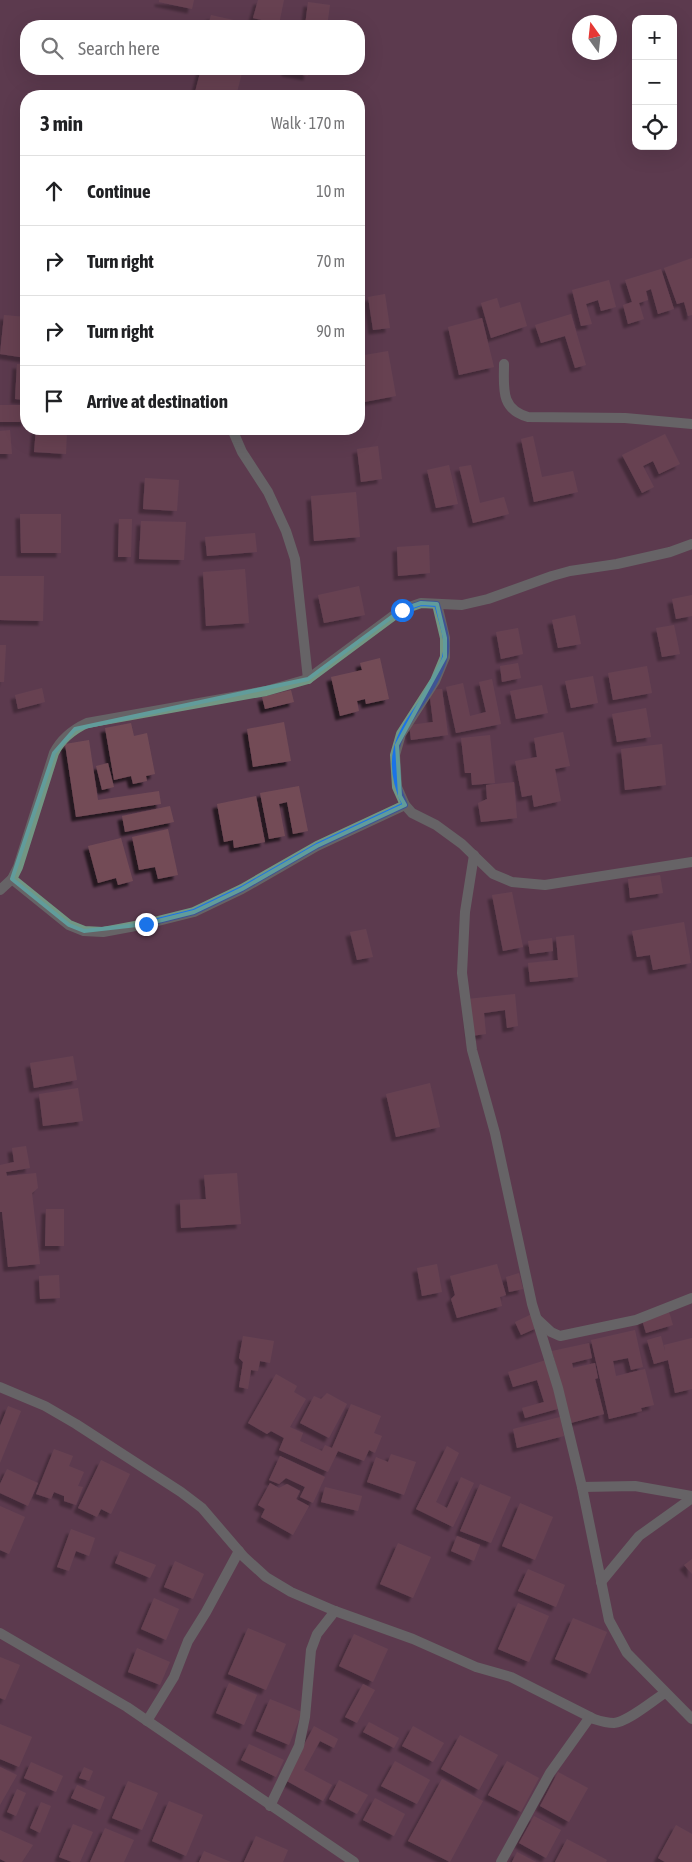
<!DOCTYPE html>
<html lang="en">
<head>
<meta charset="utf-8">
<style>
  body { margin:0; font-family:"Asap Condensed",sans-serif; background:#f6f6f6; color:#202124 }
  .controls { position:absolute; right:15px; top:15px; display:grid; overflow:hidden; border-radius:10px; box-shadow:0 5px 20px #0002 }
  .controls button { width:45px; height:45px; display:grid; place-items:center; padding:0; border:0; border-bottom:1px solid #e0e0e0; background:#fff; color:#202124; font:25px sans-serif }
  .compass { position:absolute; left:572px; top:15px; width:45px; height:45px; border-radius:50%; background:#fff; box-shadow:0 5px 20px #0002; rotate:345deg }
  .stop { position:absolute; width:15px; height:15px; margin:-11px; border:4px solid #1a73e8; border-radius:50%; background:#fff }
  .stop.end { background:#1a73e8; border-color:#fff; box-shadow:0 1px 5px #0008 }
  .list { margin:0; padding:0; list-style:none }
  h2 { display:flex; justify-content:space-between; align-items:center; height:65px; margin:0; padding:0 20px; font-size:21px }
  h2 small { font-size:16px; font-weight:400; color:#757577 }
  .list li { display:grid; grid-template-columns:32px 1fr auto; gap:15px; align-items:center; box-sizing:border-box; height:70px; padding:0 20px; border-top:1px solid #e0e0e0 }
  .list b { display:block; font-size:19px; white-space:nowrap }
  .list em { font-size:16px; font-style:normal; color:#757577 }
  .icon { flex:none; width:28px; height:28px; fill:none; stroke:currentColor; stroke-width:2; stroke-linecap:round; stroke-linejoin:round }
  .map { position:relative; flex:none; width:692px; height:1862px; overflow:hidden }
  .search { position:absolute; background:#fff; box-shadow:0 5px 20px #0002; left:20px; top:20px; width:345px; height:55px; display:flex; align-items:center; gap:12px; box-sizing:border-box; padding:0 18px; border-radius:20px; color:#757577; font-size:19px }
  .panel { position:absolute; background:#fff; box-shadow:0 5px 20px #0002; left:20px; top:90px; width:345px; height:345px; border-radius:20px }
  .map>svg:first-child { display:block }
</style>
</head>
<body>
<div class="map">
<svg width="692" height="1862" viewBox="0 0 692 1862">
  <defs>
    <filter id="shadow"><feDropShadow dx="-4.5" dy="4.5" stdDeviation="1" flood-color="#0009"/></filter>
  </defs>
  <rect width="100%" height="100%" fill="#5c3b4f"/>
  <g fill="#734c57" filter="url(#shadow)">
    <path d="M159,0H194L192,9L159,2Z"/>
    <path d="M258,0H284L279,24L253,18Z"/>
    <path d="M308,2L330,5L327,26H305Z"/>
    <path d="M211,15L251,24L250,26H208Z"/>
    <path d="M201,69H243L236,96H210L195,92Z"/>
    <path d="M286,69H309L308,76L286,72Z"/>
    <path d="M692,258V315L688,316L684,302L677,304L664,268Z"/>
    <path d="M661,269L674,309L658,314L651,289L646,291L648,300L639,303L644,319L628,324L623,305L632,302L625,280Z"/>
    <path d="M609,280L616,307L601,311L598,300L586,304L592,324L581,326L572,290Z"/>
    <path d="M385,294L390,328L373,330L368,297Z"/>
    <path d="M497,298L500,308L520,302L527,326L491,338L481,303Z"/>
    <path d="M571,314L586,365L575,368L565,336L541,343L535,325Z"/>
    <path d="M4,315L26,317V358L0,354Z"/>
    <path d="M482,318L494,367L459,375L448,327Z"/>
    <path d="M388,351L396,396L359,403V356Z"/>
    <path d="M17,364L26,365V400L15,399Z"/>
    <rect x="0" y="405" width="26" height="17"/>
    <path d="M36,429H67L66,454L34,452Z"/>
    <path d="M10,430L12,454H0V431Z"/>
    <path d="M665,434L680,464L659,474L653,461L643,466L654,487L642,493L622,455Z"/>
    <path d="M533,436L542,477L573,471L578,492L534,502L521,439Z"/>
    <path d="M378,446L382,479L361,482L357,449Z"/>
    <path d="M449,465L458,504L436,508L427,470Z"/>
    <path d="M471,465L480,503L504,497L509,514L473,523L459,467Z"/>
    <path d="M145,478L179,480L177,511L143,509Z"/>
    <path d="M356,492L360,537L314,541L311,496Z"/>
    <path d="M20,514H61V553H21Z"/>
    <path d="M119,519H132L131,557H118Z"/>
    <path d="M141,521L186,522L184,560L139,559Z"/>
    <path d="M255,533L257,552L207,556L205,537Z"/>
    <path d="M429,545L430,573L398,576L397,547Z"/>
    <path d="M245,569L249,623L206,626L203,572Z"/>
    <path d="M0,576H44L43,621L0,620Z"/>
    <path d="M359,586L365,615L324,623L318,595Z"/>
    <path d="M692,595V616L676,619L672,599Z"/>
    <path d="M575,615L581,644L558,648L552,620Z"/>
    <path d="M674,625L680,654L662,657L656,628Z"/>
    <path d="M518,628L523,654L501,659L496,632Z"/>
    <path d="M0,645H6L4,682H0Z"/>
    <path d="M380,658L389,699L366,704L365,699L357,701L359,711L340,716L331,677L362,670L360,663Z"/>
    <path d="M518,663L521,678L502,682L500,666Z"/>
    <path d="M647,666L652,693L613,700L608,673Z"/>
    <path d="M593,676L598,703L571,708L565,681Z"/>
    <path d="M492,679L501,724L456,733L446,687L463,683L470,716L486,712L479,682Z"/>
    <path d="M542,685L548,713L516,719L510,691Z"/>
    <path d="M42,688L45,702L18,709L15,695Z"/>
    <path d="M442,689L448,735L411,740L409,725L433,722L429,690Z"/>
    <path d="M291,690L294,702L265,709L262,697Z"/>
    <path d="M646,708L651,737L617,742L612,714Z"/>
    <path d="M284,722L291,761L253,767L247,729Z"/>
    <path d="M131,723L134,736L147,733L155,774L146,776L147,781L133,784L131,776L114,780L105,728Z"/>
    <path d="M563,732L570,766L555,769L561,801L534,807L532,795L522,797L515,761L537,757L534,738Z"/>
    <path d="M490,735L495,783L472,785L471,773H465L461,738Z"/>
    <path d="M89,740L98,800L159,791L161,804L76,817L65,744Z"/>
    <path d="M662,744L666,785L625,790L621,749Z"/>
    <path d="M108,763L114,787L102,790L96,766Z"/>
    <path d="M514,782L517,818L481,822L478,803L487,799L486,785Z"/>
    <path d="M299,786L308,831L293,834L287,802L279,804L285,836L269,839L260,793Z"/>
    <path d="M256,796L265,842L234,848L233,840L224,842L217,804Z"/>
    <path d="M170,806L174,822L125,832L122,816Z"/>
    <path d="M168,829L178,875L158,879L155,867L139,870L132,837Z"/>
    <path d="M121,838L133,881L118,885L116,878L98,883L88,846Z"/>
    <path d="M660,875L663,893L630,898L628,879Z"/>
    <path d="M512,892L523,947L503,951L492,895Z"/>
    <path d="M684,922L691,963L653,970L650,955L637,957L632,931Z"/>
    <path d="M366,929L373,957L357,960L350,932Z"/>
    <path d="M574,935L578,977L530,982L528,963L558,960L556,937Z"/>
    <path d="M552,938L553,951L530,954L528,941Z"/>
    <path d="M515,994L518,1026L507,1028L505,1010L484,1013L486,1034L471,1036L467,999Z"/>
    <path d="M73,1056L77,1080L34,1088L30,1063Z"/>
    <path d="M430,1083L440,1127L396,1137L386,1094Z"/>
    <path d="M78,1088L83,1121L43,1126L39,1094Z"/>
    <path d="M26,1146L30,1168L6,1172L7,1176L36,1173L38,1188L32,1193L40,1264L8,1267L2,1212H0V1165L14,1162L12,1148Z"/>
    <path d="M237,1173L241,1224L181,1228L180,1200L206,1199L204,1175Z"/>
    <path d="M46,1209H64V1246H45Z"/>
    <path d="M437,1264L442,1292L422,1296L417,1268Z"/>
    <path d="M497,1264L506,1295L500,1297L502,1306L457,1318L451,1299L455,1295L450,1276Z"/>
    <path d="M519,1273L523,1289L509,1292L506,1277Z"/>
    <path d="M59,1275L60,1298L40,1299L39,1276Z"/>
    <path d="M669,1312L673,1325L646,1333L642,1320Z"/>
    <path d="M532,1314L539,1327L521,1335L515,1322Z"/>
    <path d="M635,1330L643,1367L631,1370L628,1358L613,1361L616,1376L645,1369L654,1405L641,1408L642,1411L609,1419L591,1340Z"/>
    <path d="M243,1336L274,1341L270,1363L260,1361L258,1371L251,1370L248,1389L239,1387L243,1362L239,1358Z"/>
    <path d="M661,1336L665,1351L664,1345L692,1338V1389L675,1393L668,1360L654,1364L647,1340Z"/>
    <path d="M589,1343L592,1358L572,1363L573,1368L595,1363L598,1378L595,1379L604,1414L571,1423L552,1351Z"/>
    <path d="M546,1360L561,1408L525,1418L522,1408L544,1402L537,1380L513,1387L508,1372Z"/>
    <path d="M276,1374L297,1386L294,1392L306,1399L290,1427L303,1433L300,1441L322,1451L325,1445L332,1448L351,1404L381,1416L374,1433L382,1436L375,1453L369,1450L364,1461L338,1451L328,1472L279,1450L284,1438L271,1431L267,1434L248,1423Z"/>
    <path d="M327,1393L347,1404L329,1438L300,1423L314,1396L321,1399Z"/>
    <path d="M8,1406L21,1411L0,1463V1426Z"/>
    <path d="M560,1417L564,1436L517,1448L513,1429Z"/>
    <path d="M447,1446L459,1453L436,1502L447,1508L461,1477L474,1483L453,1527L416,1509Z"/>
    <path d="M54,1449L73,1456L69,1466L84,1472L78,1486L83,1487L76,1505L64,1501V1496L54,1492L51,1499L36,1494Z"/>
    <path d="M391,1454L416,1462L404,1495L367,1482L376,1457L388,1462Z"/>
    <path d="M280,1456L325,1477L313,1503L300,1497L305,1487L286,1478L279,1484L269,1480Z"/>
    <path d="M101,1460L130,1474L111,1514L101,1509L97,1517L78,1508Z"/>
    <path d="M7,1469L38,1483L28,1506L0,1493V1484Z"/>
    <path d="M270,1483L279,1488L287,1484L300,1491L296,1499L309,1506L293,1535L261,1517L265,1509L258,1505Z"/>
    <path d="M480,1484L511,1497L491,1543L460,1531Z"/>
    <path d="M325,1487L362,1496L358,1511L321,1502Z"/>
    <path d="M520,1503L553,1517L535,1560L502,1546Z"/>
    <path d="M0,1506L25,1517L9,1554L0,1550Z"/>
    <path d="M71,1529L95,1538L89,1556L76,1551L69,1571L57,1567Z"/>
    <path d="M457,1536L480,1545L474,1561L451,1551Z"/>
    <path d="M398,1543L431,1557L413,1598L380,1584Z"/>
    <path d="M120,1551L156,1565L150,1578L115,1563Z"/>
    <path d="M692,1559V1574L684,1565Z"/>
    <path d="M175,1561L204,1574L193,1599L164,1587Z"/>
    <path d="M528,1569L565,1585L556,1607L518,1591Z"/>
    <path d="M154,1598L179,1609L166,1640L141,1629Z"/>
    <path d="M518,1603L549,1616L529,1662L498,1649Z"/>
    <path d="M573,1618L607,1632L590,1674L555,1659Z"/>
    <path d="M248,1628L286,1644L266,1690L228,1674Z"/>
    <path d="M354,1634L388,1649L373,1682L339,1666Z"/>
    <path d="M137,1648L170,1662L160,1685L128,1672Z"/>
    <path d="M0,1657L20,1665L5,1700L0,1698Z"/>
    <path d="M229,1683L257,1695L244,1725L216,1713Z"/>
    <path d="M363,1684L375,1690L357,1723L345,1717Z"/>
    <path d="M270,1699L302,1712L289,1745L256,1731Z"/>
    <path d="M369,1722L399,1738L394,1748L363,1732Z"/>
    <path d="M0,1724L32,1737L19,1767L0,1759Z"/>
    <path d="M314,1726L338,1739L334,1748L320,1741L304,1770L332,1785L323,1801L285,1780Z"/>
    <path d="M413,1726L444,1743L433,1762L402,1746Z"/>
    <path d="M460,1735L498,1755L479,1790L441,1769Z"/>
    <path d="M249,1744L284,1760L276,1777L241,1760Z"/>
    <path d="M395,1761L430,1780L417,1804L381,1786Z"/>
    <path d="M507,1761L539,1778L521,1812L488,1795Z"/>
    <path d="M31,1762L63,1776L56,1792L24,1778Z"/>
    <path d="M0,1767L17,1775L0,1805Z"/>
    <path d="M84,1767L93,1771L89,1781L79,1778Z"/>
    <path d="M558,1772L588,1788L569,1822L540,1806Z"/>
    <path d="M442,1779L483,1801L450,1862L408,1841Z"/>
    <path d="M339,1780L368,1795L357,1814L329,1799Z"/>
    <path d="M128,1781L158,1793L142,1830L112,1818Z"/>
    <path d="M77,1785L105,1797L100,1810L71,1798Z"/>
    <path d="M17,1789L26,1793L16,1816L7,1812Z"/>
    <path d="M375,1798L405,1814L394,1836L363,1820Z"/>
    <path d="M169,1801L203,1815L186,1856L152,1841Z"/>
    <path d="M41,1802L51,1806L40,1833L30,1828Z"/>
    <path d="M534,1816L561,1830L546,1858L519,1843Z"/>
    <path d="M73,1824L93,1832L80,1862H72L59,1857Z"/>
    <path d="M676,1825L692,1834V1862H665L658,1858Z"/>
    <path d="M105,1828L134,1840L124,1862H90Z"/>
    <path d="M0,1830L33,1845L22,1862H6L0,1859Z"/>
    <path d="M256,1836L288,1850L283,1862H244Z"/>
    <path d="M567,1839L607,1860L606,1862H555Z"/>
    <path d="M204,1851L231,1862H199Z"/>
    <path d="M517,1852L536,1862H512Z"/>
  </g>
  <g fill="none" stroke-linecap="round" stroke-linejoin="round">
    <g stroke="#729683" stroke-width="10">
      <path d="M504,364C504,388 500,409 528,417L625,418L692,424"/>
      <path d="M232,429L242,452L268,492L286,531L295,559L308,679"/>
      <path d="M437,604L445,638V657L435,681L401,734L395,755L397,787L405,805L412,813L436,825L462,844L493,874L512,882L545,885L692,862"/>
      <path d="M474,855L465,912L462,973L472,1050L495,1133L532,1304L558,1388L582,1487L609,1620L627,1653L692,1719"/>
      <path d="M12,879L69,925L84,931L103,932L146,924L194,912L242,889L317,846L405,805"/>
      <path d="M0,890L12,879L18,867L54,753C61,739 72,730 87,723L266,691L308,679L401,610L421,603L462,605L488,599L552,576L570,571L617,564L670,552L692,544"/>
      <path d="M537,1319L551,1332L560,1336L636,1320L692,1298"/>
      <path d="M0,1387L45,1406L76,1424L181,1492L202,1508L244,1557L266,1577L291,1592L335,1611L413,1639L476,1667L511,1677L594,1719C600,1721 607,1723 614,1723C628,1722 652,1701 665,1693"/>
      <path d="M582,1487L635,1486L692,1496"/>
      <path d="M601,1582L639,1536L692,1498"/>
      <path d="M0,1633L127,1707L354,1862"/>
      <path d="M147,1721L174,1677L188,1641L206,1612L239,1551"/>
      <path d="M270,1806L299,1746L305,1717L311,1650L317,1634L335,1611"/>
      <path d="M501,1862L550,1773L590,1717"/>
    </g>
  </g>
  <g fill="none" stroke-linecap="round" stroke-linejoin="round">
    <path stroke="#1a73e8" stroke-width="6" d="M146,924L194,912L242,889L317,846L405,805C372,732 428,716 445,657C450,640 441,620 437,604L421,603L402,610"/>
  </g>
  <path d="M0 0H692V1862H0ZM421,603L437,604L445,638V657L397,745L400,796L405,805L317,846L242,889L194,912L146,924L84,931L69,925L12,879L54,753L75,729L308,679L401,610Z" fill="#5c3b4f" fill-opacity=".55" fill-rule="evenodd"/>
  <path fill="none" stroke="#619c9b" stroke-width="4" stroke-linejoin="round" d="M421,603L437,604L445,638V657L397,745L400,796L405,805L317,846L242,889L194,912L146,924L84,931L69,925L12,879L54,753L75,729L308,679L401,610Z"/>
</svg>
<div class="controls">
<button>+</button>
<button>−</button>
<button><svg class="icon" aria-label="locate" viewBox="0 0 24 24"><circle cx="12" cy="12" r="6"/><path d="M12 2v4M12 18v4M2 12h4M18 12h4"/></svg></button>
</div>
<svg class="compass" viewBox="-18 -18 36 36"><path d="M0-13l5 13h-10z" fill="#e53935"/><path d="M0 13l5-13h-10z" fill="#757577"/></svg>
<div class="stop" style="left:402px;top:610px"></div>
<div class="stop end" style="left:146px;top:924px"></div>
<div class="search"><svg class="icon" aria-label="search" viewBox="0 0 24 24"><circle cx="10" cy="10" r="6"/><path d="M15 15l6 6"/></svg>Search here</div>
<section class="panel">
<h2>3 min<small>Walk · 170 m</small></h2>
<ul class="list">
<li><svg class="icon" aria-label="ahead" viewBox="0 0 24 24"><path d="M12 20V5M6 11l6-6 6 6"/></svg><div><b>Continue</b></div><em>10 m</em></li>
<li><svg class="icon" aria-label="right" viewBox="0 0 24 24"><path d="M7 20v-9h11M14 6l5 5-5 5"/></svg><div><b>Turn right</b></div><em>70 m</em></li>
<li><svg class="icon" aria-label="right" viewBox="0 0 24 24"><path d="M7 20v-9h11M14 6l5 5-5 5"/></svg><div><b>Turn right</b></div><em>90 m</em></li>
<li><svg class="icon" aria-label="arrive" viewBox="0 0 24 24"><path d="M6 21V4h12l-3 4 3 4H6"/></svg><div><b>Arrive at destination</b></div></li>
</ul>
</section>
</div>
</body>
</html>
